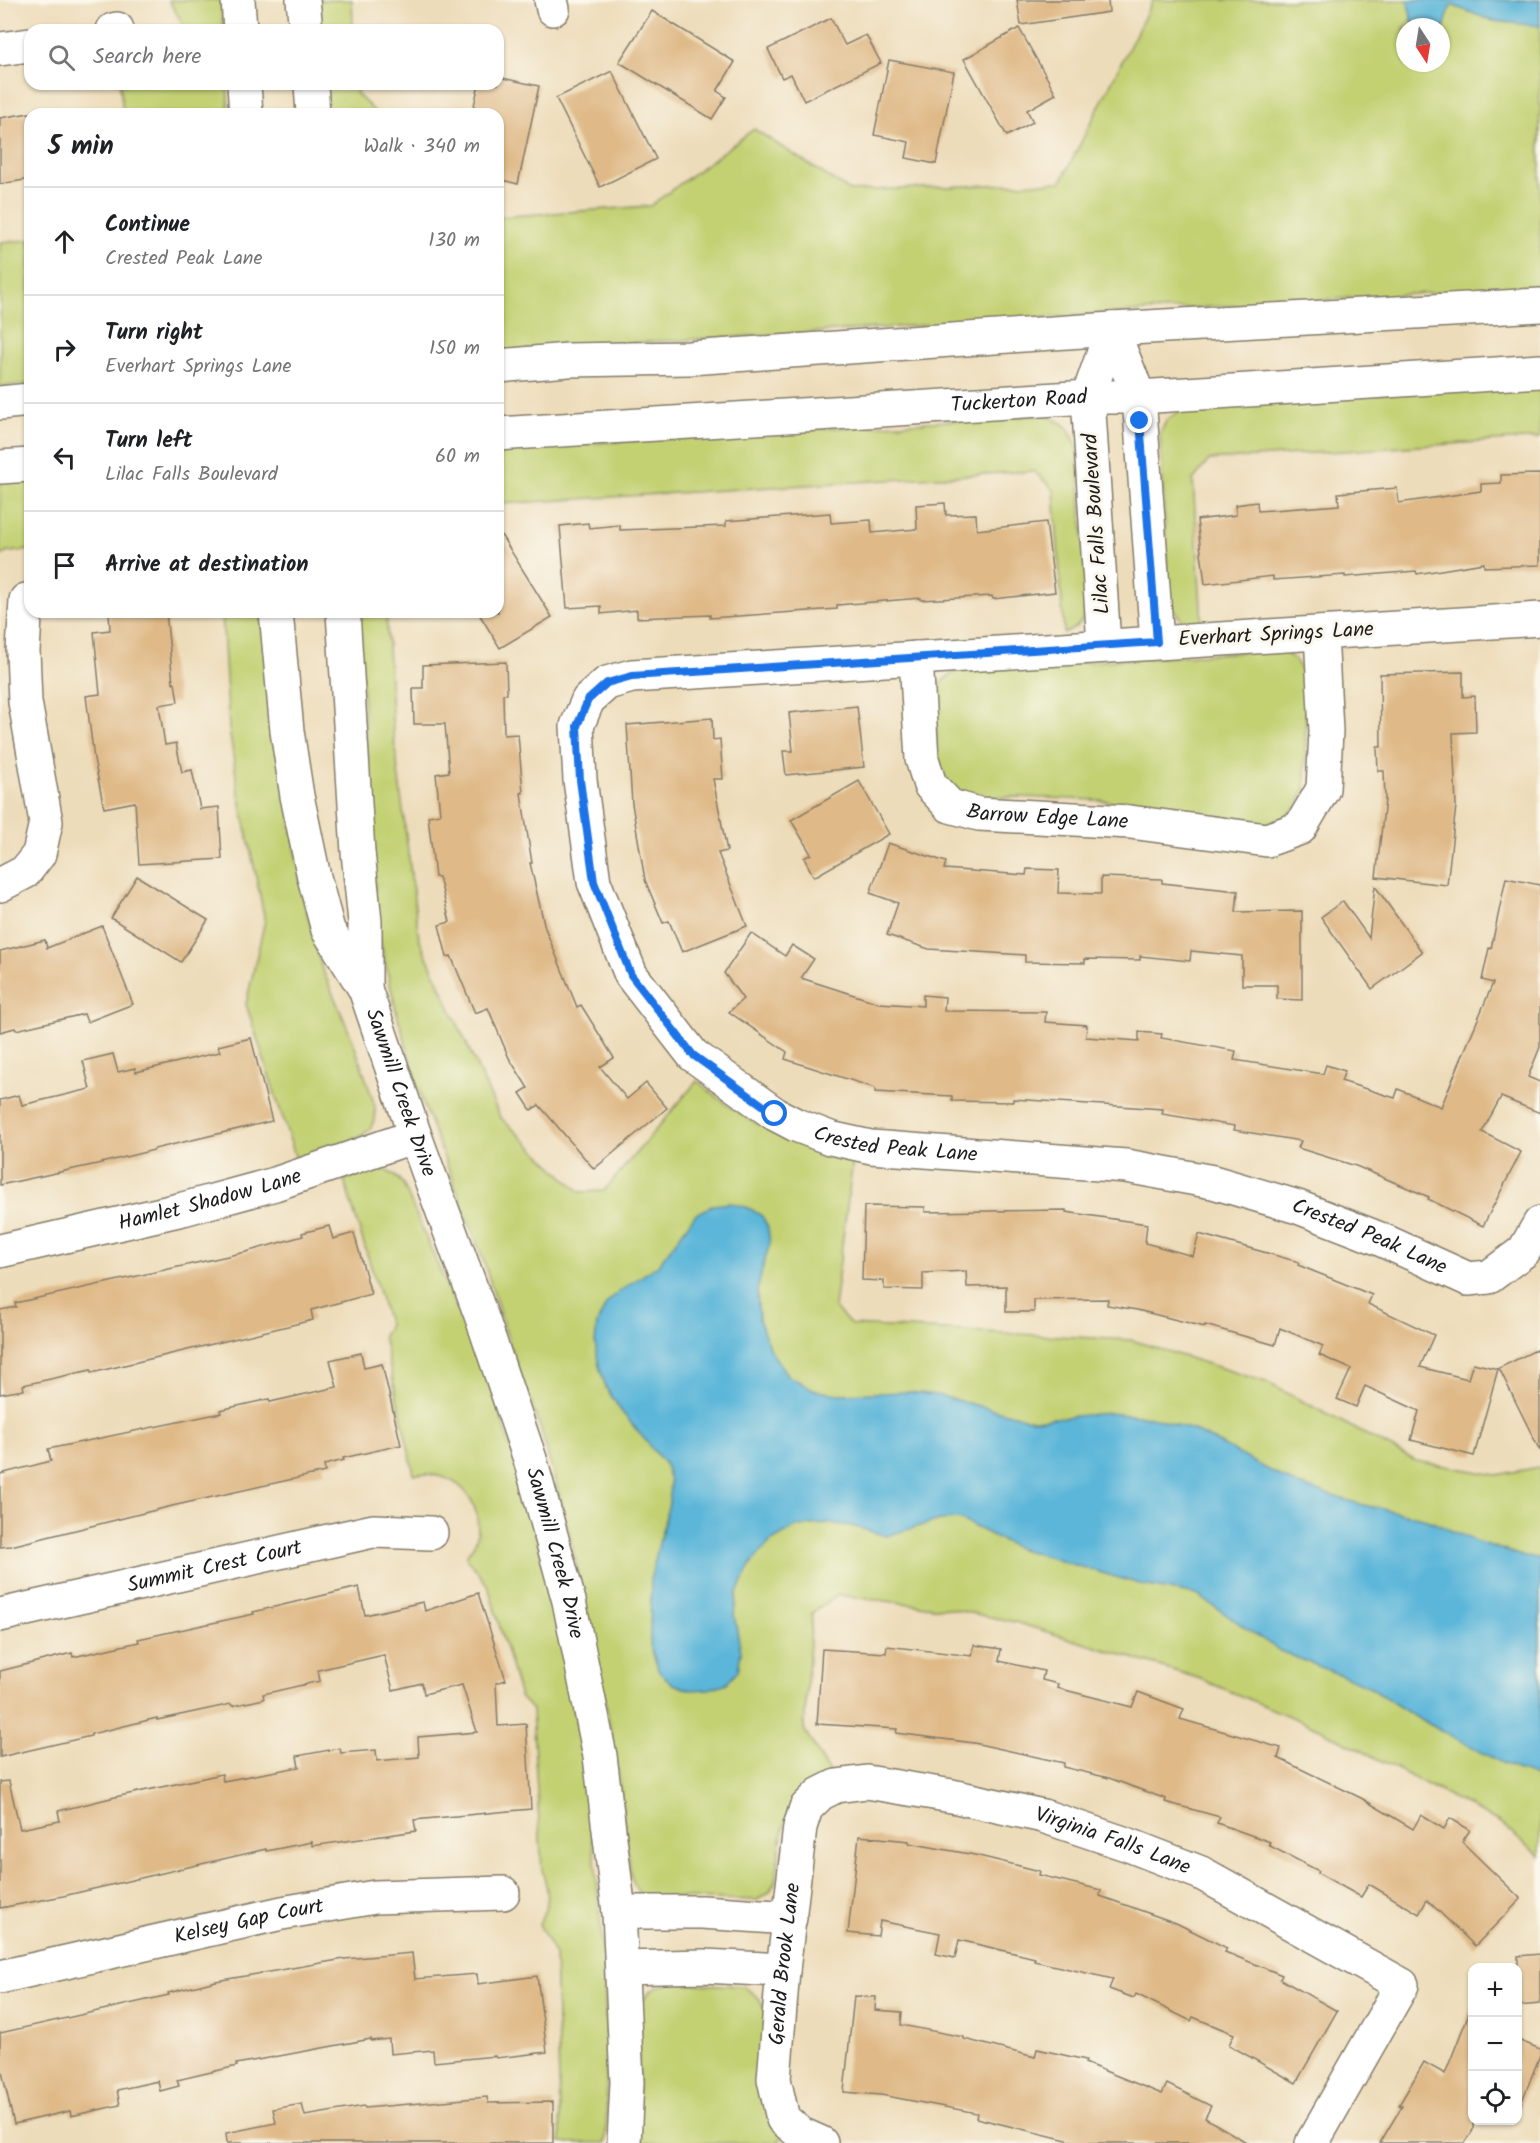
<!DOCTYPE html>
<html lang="en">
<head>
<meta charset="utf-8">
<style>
  body { margin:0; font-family:Kalam,sans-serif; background:#f6f6f6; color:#202124 }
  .controls { position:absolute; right:18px; bottom:18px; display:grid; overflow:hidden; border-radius:12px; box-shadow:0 2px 4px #0004 }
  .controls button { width:54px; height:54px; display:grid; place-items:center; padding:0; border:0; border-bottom:2px solid #e0e0e0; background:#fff; color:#202124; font:30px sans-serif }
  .compass { position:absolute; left:1396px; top:18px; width:54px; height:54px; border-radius:50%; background:#fff; box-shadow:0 2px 4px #0004; rotate:168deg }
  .stop { position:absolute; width:18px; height:18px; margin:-14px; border:4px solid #1a73e8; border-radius:50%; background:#fff }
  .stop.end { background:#1a73e8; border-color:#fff; box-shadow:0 2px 6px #0008 }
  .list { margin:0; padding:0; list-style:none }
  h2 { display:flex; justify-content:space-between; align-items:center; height:78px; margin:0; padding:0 24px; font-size:26px }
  h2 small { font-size:20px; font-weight:400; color:#757577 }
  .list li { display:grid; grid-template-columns:39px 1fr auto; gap:18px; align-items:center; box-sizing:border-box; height:108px; padding:0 24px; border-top:2px solid #e0e0e0 }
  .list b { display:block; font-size:22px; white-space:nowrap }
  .list p { margin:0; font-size:20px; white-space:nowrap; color:#757577 }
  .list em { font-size:20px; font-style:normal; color:#757577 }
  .icon { flex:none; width:33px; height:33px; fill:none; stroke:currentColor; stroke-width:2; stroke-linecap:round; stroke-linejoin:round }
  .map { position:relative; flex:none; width:1540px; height:2143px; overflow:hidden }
  .search { position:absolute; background:#fff; box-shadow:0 2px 4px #0004; left:24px; top:24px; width:480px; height:66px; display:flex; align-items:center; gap:15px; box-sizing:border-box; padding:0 21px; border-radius:18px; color:#757577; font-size:22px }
  .panel { position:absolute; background:#fff; box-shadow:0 2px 4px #0004; left:24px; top:108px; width:480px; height:510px; border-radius:18px }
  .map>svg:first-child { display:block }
</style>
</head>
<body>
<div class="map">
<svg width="1540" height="2143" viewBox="0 0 1540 2143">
  <rect width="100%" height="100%" fill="#fbf7ec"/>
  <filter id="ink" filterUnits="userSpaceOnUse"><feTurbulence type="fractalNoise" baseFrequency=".0167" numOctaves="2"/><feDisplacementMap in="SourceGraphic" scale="12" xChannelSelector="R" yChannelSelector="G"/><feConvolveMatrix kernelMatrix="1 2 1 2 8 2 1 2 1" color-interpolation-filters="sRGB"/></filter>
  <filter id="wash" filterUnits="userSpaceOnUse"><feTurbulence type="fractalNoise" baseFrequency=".008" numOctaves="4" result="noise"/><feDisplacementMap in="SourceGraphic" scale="24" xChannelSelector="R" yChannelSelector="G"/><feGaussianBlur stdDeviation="1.35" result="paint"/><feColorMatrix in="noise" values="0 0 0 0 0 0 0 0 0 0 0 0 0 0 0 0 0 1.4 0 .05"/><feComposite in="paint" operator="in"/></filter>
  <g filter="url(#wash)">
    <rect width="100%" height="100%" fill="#eddcb9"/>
    <g fill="#c3d173" stroke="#707648" stroke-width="1.5" fill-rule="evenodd">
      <path d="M169,0H221L223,30H182V23Z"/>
      <path d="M318,0H352L353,30H321Z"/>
      <path d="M1153,0H1540V286C1299,301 1058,316 817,332C711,339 604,343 498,352V217L650,206L754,129L850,191L1061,182ZM1405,27H1441V63H1405Z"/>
      <path d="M120,84H227L229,114H123Z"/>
      <path d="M324,84H356L357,94L377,114H326Z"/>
      <path d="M30,240V384L0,386V242Z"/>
      <path d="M1540,384V438L1209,460L1193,480L1202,623C1182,624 1177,617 1169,600L1160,433L1167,420L1186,406Z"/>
      <path d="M1044,415C1065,423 1069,426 1077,446L1088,608C1083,621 1078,628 1064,633L1054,490L1034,471L498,504V449Z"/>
      <path d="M30,479V550L8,552L0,556V481Z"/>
      <path d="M222,612H261L302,894L321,966L353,1041L375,1106V1119L370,1129L357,1139L296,1159L246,1004L265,920L238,789L229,728Z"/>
      <path d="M358,612H386L393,731L419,939L500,1117L580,1192L604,1191L697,1081C708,1089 718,1099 730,1107C767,1133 810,1147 853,1160L834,1307L851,1325L1131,1340L1266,1382L1416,1461L1497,1475L1540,1467V1856L1499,1822L1320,1729L1198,1678L1015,1622L951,1609L838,1595L812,1613L804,1729L829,1772L788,1812L782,1833L775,1882L769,1893L757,1900L645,1897L638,1892L631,1877L618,1772L600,1671L569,1531L541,1430L510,1345L483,1259L423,1103L396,1010L377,927Z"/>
      <path d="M1278,650C1295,656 1300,665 1306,682L1305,787L1298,806L1283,818L1264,825L1194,813L1098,800L1018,797L972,798L951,788L943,774L937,754L934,695C938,682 948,676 960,670Z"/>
      <path d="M375,1168C388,1170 394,1174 403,1184C423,1231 443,1278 464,1326C474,1350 486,1374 495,1399C576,1638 612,1891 606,2143H561L555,1955L539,1924C550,1901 550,1895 542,1870L532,1710L520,1697L488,1586L466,1556C469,1551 474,1546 476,1540C479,1531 478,1521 476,1512C468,1483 442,1472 414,1474L383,1336L389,1325L344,1180Z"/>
      <path d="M670,1983L743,1986L759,1998L765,2011L782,2138L776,2143H638L639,2008C645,1992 654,1987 670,1983Z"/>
    </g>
    <g fill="#5cb6d9" stroke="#3c697a" stroke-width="1.5">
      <path d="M1407,0H1540V26L1493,21L1451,5L1441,38V27H1414Z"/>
      <path d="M731,1203L749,1208L762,1216L768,1228L770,1244L764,1262L757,1292L759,1319L770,1350L788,1376L817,1391L839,1394L910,1392L937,1395L1033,1420L1108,1413L1151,1417L1196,1431L1295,1484L1359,1504L1423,1518L1475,1541L1525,1557L1540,1558V1777H1535L1504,1764L1412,1715L1366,1685L1280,1651L1197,1595L1143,1585L1017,1548L959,1519L940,1520L886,1536L852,1526L827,1523L796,1527L770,1542L750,1565L737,1593L734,1615L741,1652L738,1671L727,1683L709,1689L690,1690L673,1684L659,1672L650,1645L651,1576L669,1503L670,1481L665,1464L621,1411L606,1388L599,1366L595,1343L597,1323L607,1303L620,1291L658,1265L695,1215L713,1205Z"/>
    </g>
    <g id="blocks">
      <g fill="#dfb987">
        <path d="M1017,0H1108L1109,12L1021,25Z"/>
        <path d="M652,11L735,62L717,91L726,97L712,119L619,62Z"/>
        <path d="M831,18L845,45L866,35L881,63L804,101L791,74L782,78L768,49Z"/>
        <path d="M1019,28L1056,94L1027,110L1033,122L1007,136L964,59Z"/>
        <path d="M889,60L954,72L936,164L906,158L909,142L874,135Z"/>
        <path d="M612,71L656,159L600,187L556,98Z"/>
        <path d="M498,77L539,86L518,184L498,179V114H472L479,84H498Z"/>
        <path d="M30,113V179L0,184V118Z"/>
        <path d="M1540,474V565L1484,567V563L1417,574L1416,571L1345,577V575L1273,580V576L1205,584L1197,520L1236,515L1235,505L1257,502L1258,511L1339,505L1338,493L1397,488L1399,503L1481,491V484L1501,483V475Z"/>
        <path d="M945,503L946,515L976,514L977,530L1046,522L1055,592L993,599L992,596L921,600V598L837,605V609L710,618V615L637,618V610L601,614V606L567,608L560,526L588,523L589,528L620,525V530L726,526V521L830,513L831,523L871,520L872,533L917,529L916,505Z"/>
        <path d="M498,530L552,617L500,648L478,612H498Z"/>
        <path d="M109,612H166L173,683H175L178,702L159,705L165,745L176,743L182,772L192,770L200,809L219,807L222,859L139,864L135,802L104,808L94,759L86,696L100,694L94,632L110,630Z"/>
        <path d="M506,662L507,694H503L504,735L518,734L523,793H521L532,863H530L545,928L577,1007L581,1005L614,1058L600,1067L627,1099L646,1083L667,1108L594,1169L539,1105L531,1110L520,1093L528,1088L509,1058L488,1008L475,1013L451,956L447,957L439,925L450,922L439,877H435L428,816L440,814L436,774L449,772L445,724H414L413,688H423V665Z"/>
        <path d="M1463,672V697L1475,696L1476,732L1453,733L1456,806L1447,885L1376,877L1385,800L1384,771H1378L1377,747H1381L1380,674Z"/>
        <path d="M857,706L864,767L786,775L783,751H793L789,713Z"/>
        <path d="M712,718L713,740L720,739L723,779H713L727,851L718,853L747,926L682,952L669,921L663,923L645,880L632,804L627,725Z"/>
        <path d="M859,781L889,834L814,877L804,858L811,854L791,820Z"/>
        <path d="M888,843L946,862L944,869L1026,875L1027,869L1059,870L1058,893L1101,894V877L1162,879V883L1238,891L1236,912L1302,911V1000L1277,999V985H1242V956L1191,951L1190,961L1140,956V960L1085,959V963L1025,962V955L929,949L887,935L898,903L870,893Z"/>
        <path d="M137,876L208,920L181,962L111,918Z"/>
        <path d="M1506,878L1540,885V1047L1528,1077L1540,1082V1113L1501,1097L1482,1132L1521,1152L1483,1226L1428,1199L1429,1197L1356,1166L1298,1148L1301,1141L1234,1130L1235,1126L1162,1114L1163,1109L1013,1099V1102L952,1101V1096L875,1092V1088L785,1059L787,1052L729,1012L743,999L724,973L751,933L785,956L792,945L814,959L801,978L879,1003L923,1006V995L945,997L944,1011L1046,1012L1045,1022L1087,1025L1086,1037L1139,1041V1032L1162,1034L1161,1038L1236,1051L1234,1060L1323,1074L1326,1065L1345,1071L1341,1081L1395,1098L1398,1089L1441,1107L1493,983L1482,980L1489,948L1491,949Z"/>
        <path d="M1375,886L1422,952L1372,989L1321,917L1343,901L1369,938Z"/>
        <path d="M102,926L133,1004L87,1022L84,1014L16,1030L15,1028L0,1032V951L45,940L47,948Z"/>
        <path d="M251,1038L272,1121L154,1149V1150L97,1164L0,1185V1100L19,1095L22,1105L90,1089L83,1061L113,1054L118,1072L135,1068L136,1072L220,1052L218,1046Z"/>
        <path d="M864,1206L925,1207V1212L1066,1210V1212L1147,1224L1145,1243L1193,1256L1199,1234L1299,1262L1298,1265L1372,1295L1368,1304L1434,1335L1420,1367L1468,1379L1473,1363L1498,1369L1474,1456L1411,1440L1419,1411L1365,1386L1356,1407L1337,1399L1351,1369L1319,1355L1323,1346L1280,1328L1275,1345L1205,1325V1327L1137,1310L1107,1305L1108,1299L1034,1300V1312H1006V1286L967,1287L966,1271L923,1273V1290L884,1289V1281L862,1280Z"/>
        <path d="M329,1226L333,1239L354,1233L371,1294L311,1310L313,1320L91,1373V1370L23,1385L24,1390L0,1394V1310L16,1307L15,1303L246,1252L303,1236L302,1233Z"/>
        <path d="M1540,1348V1451L1499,1368Z"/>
        <path d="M361,1353L364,1368L382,1364L401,1445L343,1458L344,1460L324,1465L325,1472L172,1506L11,1546L0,1547V1474L51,1461L48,1449L221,1413L220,1410L269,1399L270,1402L337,1387L330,1360Z"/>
        <path d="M359,1587L365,1615L423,1602L425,1611L478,1593L506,1680L496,1683L498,1726L526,1724L531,1809L414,1820L416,1831L312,1846V1842L266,1851V1849L63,1896L0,1908V1782L9,1781L20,1829L60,1821L58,1811L115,1797L222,1774L223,1781L299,1767L297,1756L340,1748L341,1753L376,1750L377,1761L419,1757L418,1737L477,1732L462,1685L424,1694L422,1683L393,1690L384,1655L318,1670L320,1681L263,1694L264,1699L232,1706L231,1704L157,1720V1718L91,1734V1736L0,1757V1671L72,1653L73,1657L139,1642L138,1639L254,1614L253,1612Z"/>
        <path d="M974,1645L1001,1649L999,1661L1044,1671L1042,1680L1058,1684L1057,1688L1132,1707L1138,1692L1184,1709L1180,1719L1281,1748L1278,1758L1361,1798L1413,1829L1421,1815L1444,1829L1450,1818L1470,1830L1462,1842L1521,1899L1475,1946L1427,1900L1419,1914L1369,1884L1361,1897L1318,1873L1319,1871L1268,1845L1270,1842L1217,1823L1220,1817L1165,1802L1166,1799L1109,1778L1063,1767L1064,1763L974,1743L896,1733L897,1729L817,1724L822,1649L886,1653L887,1646L972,1656Z"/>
        <path d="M859,1836L909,1841V1843L975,1855L1040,1871L1039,1875L1101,1890L1100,1896L1176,1923L1227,1948L1225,1952L1282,1975L1280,1979L1337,2011L1296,2083L1229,2045L1234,2034L1193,2017L1191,2021L1136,1994L1134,1998L1109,1989L1113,1979L1034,1961L1035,1958L959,1940L955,1958L936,1954L940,1933L880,1921L878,1936L848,1933Z"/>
        <path d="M412,1953L415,1979L477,1974L478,1984L537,1976L547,2052L496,2058L495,2056L434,2062L433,2050L390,2054L389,2039L371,2041V2039L236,2064L237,2066L177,2080L179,2086L160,2091L158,2081L117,2090L120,2105L71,2116L70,2111L14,2124L0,2063V2033L169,1995L168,1993L216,1981L344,1959Z"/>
        <path d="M1540,1954V2004L1518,2006V1956Z"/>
        <path d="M854,1996L876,1997L875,2010L902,2012L901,2025L964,2037V2039L1035,2057L1037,2049L1086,2060L1085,2063L1162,2094L1167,2084L1211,2106L1205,2118L1248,2143H1079L976,2118L977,2113L881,2095L844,2092Z"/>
        <path d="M1471,2008L1473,2009V2130L1465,2143H1380L1402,2106L1399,2105L1424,2062L1445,2074Z"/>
        <path d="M1518,2040L1540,2049V2055L1519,2109H1518Z"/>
        <path d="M487,2097L488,2103L553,2102V2143H227L226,2133L276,2123L273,2109L302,2104L305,2116L364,2106L365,2108Z"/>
      </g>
    </g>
  </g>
  <g filter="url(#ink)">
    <use href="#blocks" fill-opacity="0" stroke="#847c6a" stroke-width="1.5"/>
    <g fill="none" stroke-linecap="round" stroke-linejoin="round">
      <defs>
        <g id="minor">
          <path d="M238,0L240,30"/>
          <path d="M303,0L306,30"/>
          <path d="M551,0L553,9"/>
          <path d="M113,30L117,29"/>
          <path d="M0,49L30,45"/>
          <path d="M244,84L246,114"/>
          <path d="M311,84L313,114"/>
          <path d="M1112,329L1139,397L1157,642"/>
          <path id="s1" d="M276,612L287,731L297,796L314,877L328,930L365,989L415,1136L482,1318L530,1459L569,1601L600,1756L619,1912L627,2082L624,2143"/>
          <path d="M343,612L358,852L365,922V989"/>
          <path id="s2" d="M1540,619L632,676L607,683L588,700L577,726L580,780L594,882L631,975L693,1055L775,1114L796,1125L830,1138L871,1147L1126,1166L1213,1182L1298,1207L1380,1239L1468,1279L1489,1277L1524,1251L1540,1223"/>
          <path d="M1104,645L1088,397L1112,329"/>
          <path id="s3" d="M916,658L922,759L930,785L950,806L979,814L1130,822L1267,840L1300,828L1323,789L1326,731L1321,633"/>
          <path d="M0,885L25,872L39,854L46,822L25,702L23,651L26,600"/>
          <path id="s4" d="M0,1251L183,1209L275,1184L415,1136"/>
          <path id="s5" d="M0,1615L373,1531L431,1533"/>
          <path d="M619,1912H702L790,1918"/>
          <path d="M622,1968L704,1966L783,1970"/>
          <path id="s6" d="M0,1977L282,1913L375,1897L503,1893"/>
          <path id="s7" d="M821,2143L801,2134L783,2119L774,2079L783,1970L800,1827L806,1808L820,1794L836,1786L867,1782L952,1796L1043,1816L1129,1845L1201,1873L1402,1985L1312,2143"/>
        </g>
        <g id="major">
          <path d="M498,366L568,360L689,358L1112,329L1540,305"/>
          <path d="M0,403L30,400"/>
          <path id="s8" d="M498,434L1088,397H1139L1540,371"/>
          <path d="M0,467L30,465"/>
        </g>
      </defs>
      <use href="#minor" stroke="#847c6a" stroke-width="36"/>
      <use href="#major" stroke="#847c6a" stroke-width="36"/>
      <use href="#minor" stroke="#fff" stroke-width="33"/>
      <use href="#major" stroke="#fff" stroke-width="33"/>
    </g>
  </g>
  <g fill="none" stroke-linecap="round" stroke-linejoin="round" filter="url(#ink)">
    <path stroke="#1a73e8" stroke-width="8" d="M775,1114L693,1055L631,975L594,882L580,780L577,726L588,700L607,683L632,676L1157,642L1140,421"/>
  </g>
  <g text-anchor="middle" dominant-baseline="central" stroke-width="6" stroke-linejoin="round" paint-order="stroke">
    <g font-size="21" fill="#1c1c1c" stroke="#fbf7ec">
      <text stroke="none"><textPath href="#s8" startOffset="522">Tuckerton Road</textPath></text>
      <text transform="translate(1097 524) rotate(-94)">Lilac Falls Boulevard</text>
      <text transform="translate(1276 635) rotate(-3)">Everhart Springs Lane</text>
      <text stroke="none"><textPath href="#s3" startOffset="256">Barrow Edge Lane</textPath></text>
      <text stroke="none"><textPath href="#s1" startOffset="502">Sawmill Creek Drive</textPath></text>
      <text stroke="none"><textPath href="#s2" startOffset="1575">Crested Peak Lane</textPath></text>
      <text stroke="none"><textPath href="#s4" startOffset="216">Hamlet Shadow Lane</textPath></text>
      <text stroke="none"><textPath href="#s2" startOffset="2061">Crested Peak Lane</textPath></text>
      <text stroke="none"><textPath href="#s1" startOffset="988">Sawmill Creek Drive</textPath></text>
      <text stroke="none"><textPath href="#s5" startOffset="220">Summit Crest Court</textPath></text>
      <text stroke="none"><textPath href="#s7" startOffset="682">Virginia Falls Lane</textPath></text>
      <text stroke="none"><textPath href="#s6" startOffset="255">Kelsey Gap Court</textPath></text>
      <text stroke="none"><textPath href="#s7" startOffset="202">Gerald Brook Lane</textPath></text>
    </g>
  </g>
</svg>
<div class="controls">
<button>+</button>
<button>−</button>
<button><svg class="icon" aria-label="locate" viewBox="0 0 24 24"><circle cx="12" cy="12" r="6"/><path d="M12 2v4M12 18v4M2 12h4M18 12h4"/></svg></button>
</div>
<svg class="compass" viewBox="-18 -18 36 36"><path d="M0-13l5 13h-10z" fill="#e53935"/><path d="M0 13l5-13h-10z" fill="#757577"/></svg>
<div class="stop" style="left:775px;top:1114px"></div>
<div class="stop end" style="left:1140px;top:421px"></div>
<div class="search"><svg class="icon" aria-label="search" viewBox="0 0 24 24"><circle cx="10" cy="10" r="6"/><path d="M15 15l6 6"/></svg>Search here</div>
<section class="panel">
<h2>5 min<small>Walk · 340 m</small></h2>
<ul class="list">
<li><svg class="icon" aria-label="ahead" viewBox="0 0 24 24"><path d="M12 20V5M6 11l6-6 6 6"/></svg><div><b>Continue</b><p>Crested Peak Lane</p></div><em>130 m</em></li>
<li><svg class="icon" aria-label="right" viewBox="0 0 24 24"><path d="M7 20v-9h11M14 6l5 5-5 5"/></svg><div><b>Turn right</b><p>Everhart Springs Lane</p></div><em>150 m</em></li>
<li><svg class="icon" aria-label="left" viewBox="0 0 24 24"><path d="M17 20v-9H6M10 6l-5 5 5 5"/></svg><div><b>Turn left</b><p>Lilac Falls Boulevard</p></div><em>60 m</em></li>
<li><svg class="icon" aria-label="arrive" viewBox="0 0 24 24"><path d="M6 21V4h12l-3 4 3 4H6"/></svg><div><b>Arrive at destination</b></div></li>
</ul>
</section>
</div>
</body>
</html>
